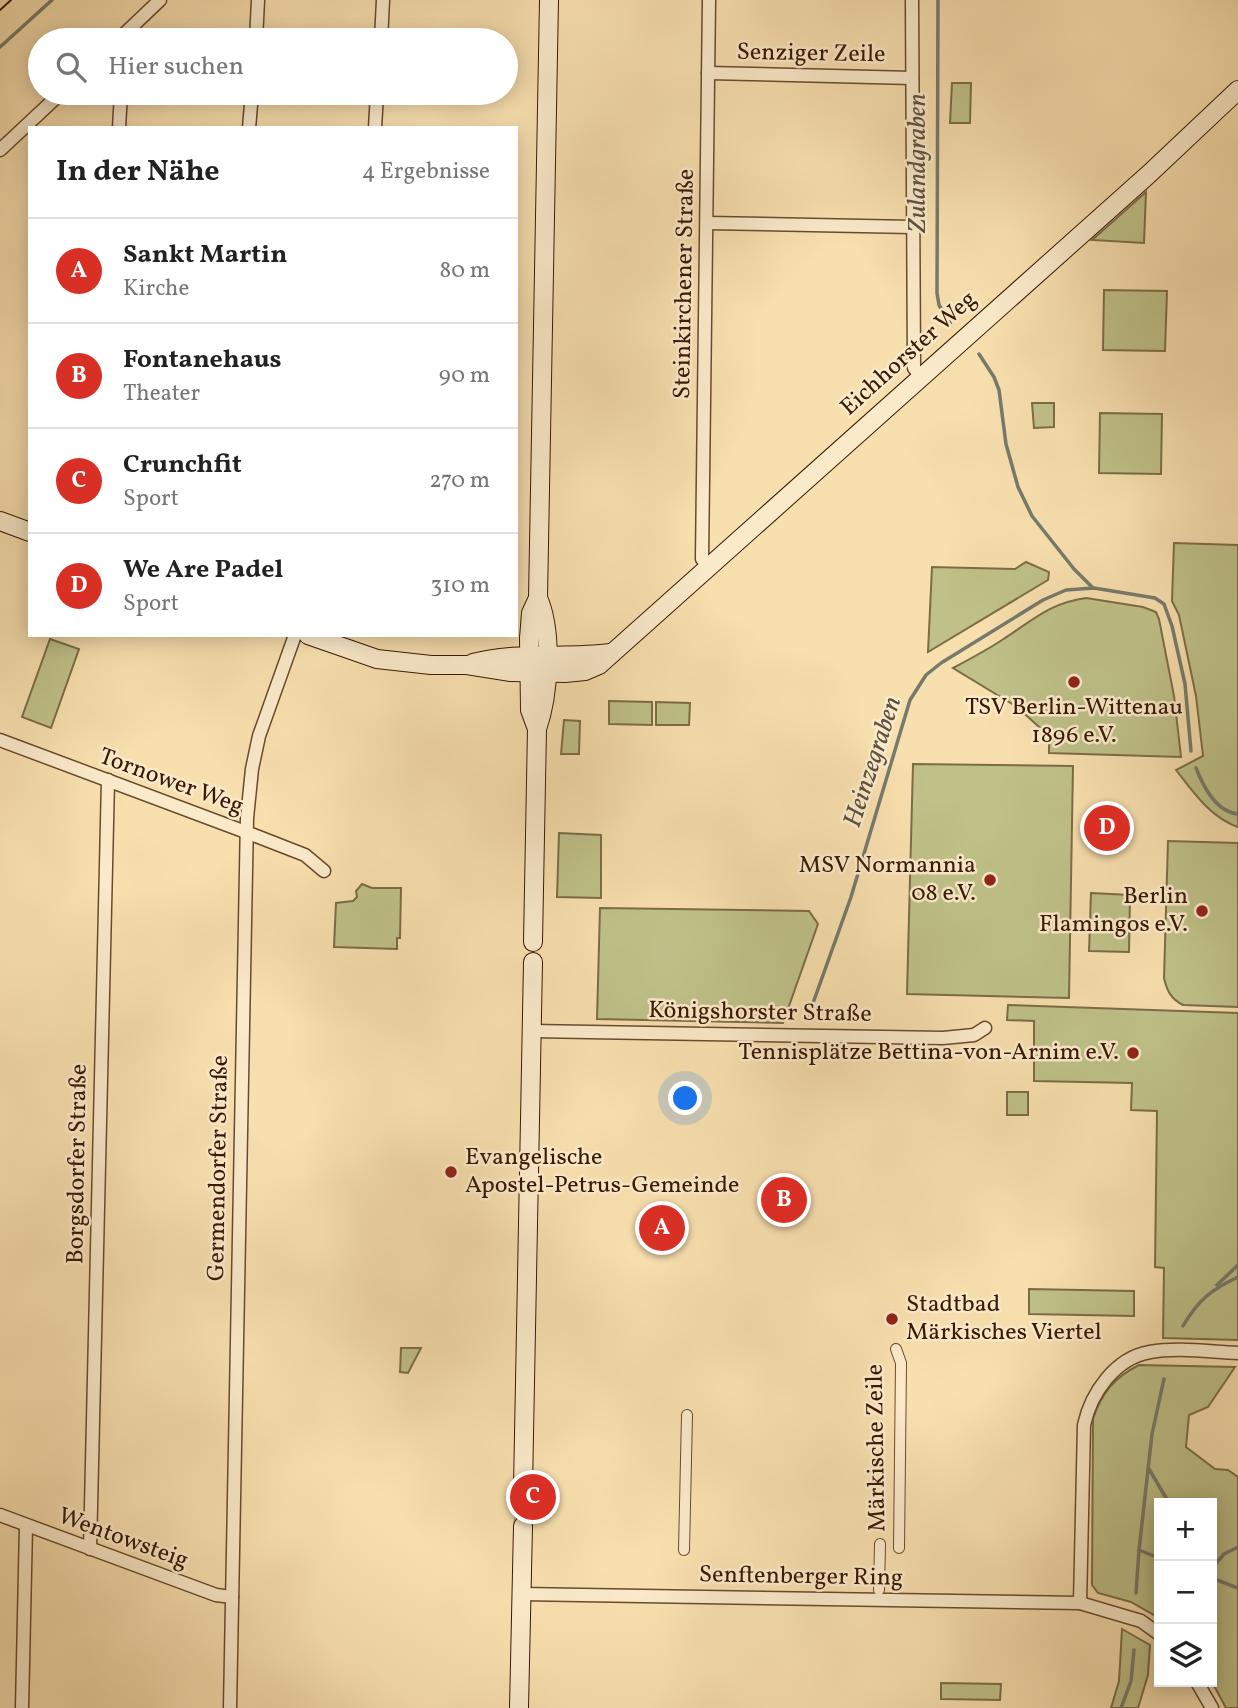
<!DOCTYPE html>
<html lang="de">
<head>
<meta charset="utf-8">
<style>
  body { margin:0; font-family:Vollkorn,serif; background:#f6f6f6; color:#222 }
  .controls { position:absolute; right:21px; bottom:21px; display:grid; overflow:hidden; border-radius:0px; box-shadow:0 4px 18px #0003 }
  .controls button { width:63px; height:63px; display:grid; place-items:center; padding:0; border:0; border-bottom:2px solid #e0e0e0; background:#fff; color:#222; font:35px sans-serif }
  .you { position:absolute; left:686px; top:1099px; width:24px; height:24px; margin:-18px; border:5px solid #fff; border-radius:50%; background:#1a73e8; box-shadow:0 0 0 10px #1a73e833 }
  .badge { display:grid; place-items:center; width:46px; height:46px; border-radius:50%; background:#d93025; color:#fff; font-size:23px; font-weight:700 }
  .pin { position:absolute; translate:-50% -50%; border:4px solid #fff; box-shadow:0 2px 7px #0006 }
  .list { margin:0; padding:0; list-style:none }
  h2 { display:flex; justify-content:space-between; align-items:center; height:91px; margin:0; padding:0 28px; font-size:30px }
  h2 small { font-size:23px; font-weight:400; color:#767676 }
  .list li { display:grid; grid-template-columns:46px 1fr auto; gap:21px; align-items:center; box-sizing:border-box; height:105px; padding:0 28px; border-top:2px solid #e0e0e0 }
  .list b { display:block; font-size:26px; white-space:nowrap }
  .list p { margin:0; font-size:23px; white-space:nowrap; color:#767676 }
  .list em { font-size:23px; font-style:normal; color:#767676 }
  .icon { flex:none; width:38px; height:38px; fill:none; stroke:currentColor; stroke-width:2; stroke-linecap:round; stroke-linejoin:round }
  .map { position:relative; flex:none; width:1238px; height:1708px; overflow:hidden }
  .search { position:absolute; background:#fff; box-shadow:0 4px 18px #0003; left:28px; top:28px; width:490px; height:77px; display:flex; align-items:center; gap:18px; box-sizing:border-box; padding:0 24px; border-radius:38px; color:#767676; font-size:26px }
  .panel { position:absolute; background:#fff; box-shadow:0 4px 18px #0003; left:28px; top:126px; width:490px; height:511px; border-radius:0px }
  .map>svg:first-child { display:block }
</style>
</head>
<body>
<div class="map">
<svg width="1238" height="1708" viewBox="0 0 1238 1708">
  <rect width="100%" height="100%" fill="#f8dfae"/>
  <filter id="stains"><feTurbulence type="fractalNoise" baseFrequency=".00286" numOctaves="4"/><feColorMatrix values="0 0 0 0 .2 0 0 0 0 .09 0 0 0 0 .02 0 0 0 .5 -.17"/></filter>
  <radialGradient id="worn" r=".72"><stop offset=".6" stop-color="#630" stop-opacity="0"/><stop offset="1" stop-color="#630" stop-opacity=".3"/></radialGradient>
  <g fill="#bfc189" stroke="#7c6c46" stroke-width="2">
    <path d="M952,83H971L970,123H950Z"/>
    <path d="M1146,192L1144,243L1092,240Z"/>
    <path d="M1104,290L1167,291L1165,351L1103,350Z"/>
    <path d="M1032,403H1054V427L1034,428Z"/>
    <path d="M1100,413L1162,414L1161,474L1099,473Z"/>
    <path d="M1174,543L1238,545V827C1211,818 1193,792 1176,770L1203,756L1196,696L1179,615L1172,601Z"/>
    <path d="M1026,562L1049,572L1048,580L928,652L932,567L1015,569Z"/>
    <path d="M1086,598L1143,607L1156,612L1159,619L1174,696L1181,757L1049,753V736L1017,707L953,668C970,659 987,650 1002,640C1032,621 1049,603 1086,598Z"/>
    <path d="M50,639L79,649L51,728L22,717Z"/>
    <path d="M609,701L652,702V725L609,724Z"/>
    <path d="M656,702L690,703L689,725H656Z"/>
    <path d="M564,720L580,721L579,754H561Z"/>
    <path d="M913,764L1073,766L1069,998L907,994Z"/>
    <path d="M559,833L601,835V898L557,897Z"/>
    <path d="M1168,841L1238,843V1007L1183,1005C1171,999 1167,991 1164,978Z"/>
    <path d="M362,884L372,888H401L400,938H397V949L334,947L336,903L353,901L357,897L356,891Z"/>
    <path d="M1091,893L1130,895L1129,952L1089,951Z"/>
    <path d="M600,908L809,911L818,924L783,1023L597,1019Z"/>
    <path d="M1008,1005L1238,1013V1340L1163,1338L1164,1268L1155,1267L1157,1111L1131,1110L1132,1083L1034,1081V1021L1007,1020Z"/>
    <rect x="1007" y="1092" width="21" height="23"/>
    <path d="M1029,1289L1134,1291V1316L1029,1314Z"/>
    <path d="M401,1348H421L408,1373L400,1372Z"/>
    <path d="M1139,1365L1235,1367L1208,1407L1189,1415L1186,1447L1215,1469L1228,1470L1238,1477V1708H1226L1212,1682V1503H1159V1618L1131,1602L1098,1593L1092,1585L1093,1419C1101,1393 1115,1377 1139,1365Z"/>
    <path d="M1122,1629L1150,1645L1148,1675L1138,1708H1111L1119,1681Z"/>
    <path d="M941,1683L1001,1684L1000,1700L941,1699Z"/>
  </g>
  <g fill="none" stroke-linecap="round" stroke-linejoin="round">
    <g stroke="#767a6c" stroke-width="3.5">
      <path d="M938,0L937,293L939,305L950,323"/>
      <path d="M0,47L52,0"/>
      <path d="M979,354L994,377L999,390L1006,444L1018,487L1032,516L1074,569L1093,588"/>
      <path d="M1196,768C1203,786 1216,812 1238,814"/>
      <path d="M808,1017L851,897L910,700L926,675L941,663L1043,600L1066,590L1094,588L1155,598L1164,604L1172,626L1185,684L1191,751"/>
      <path d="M1217,1285L1238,1265"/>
      <path d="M1183,1326C1198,1300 1212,1289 1238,1277"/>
      <path d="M1149,1469L1169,1503"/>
      <path d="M1139,1550L1159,1558"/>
      <path d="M1158,1558L1159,1536"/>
      <path d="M1212,1568L1224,1554L1238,1547"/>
      <path d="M1212,1578L1238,1588"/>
      <path d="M1136,1593L1139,1550L1152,1434L1164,1379"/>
      <path d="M1121,1708L1131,1681L1134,1650"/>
    </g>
    <path stroke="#d2b78c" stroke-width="18" stroke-dasharray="18 9" stroke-linecap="butt" d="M523,1526V1487"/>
    <defs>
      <g id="pedestrian">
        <path d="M896,1349L901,1363L899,1548"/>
        <path d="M684,1550L687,1415"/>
        <path d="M879,1590L880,1544"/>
      </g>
      <g id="minor">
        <path d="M912,0L914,368L921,376"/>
        <path d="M118,40L160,0"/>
        <path d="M256,40L258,0"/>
        <path d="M381,40L383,0"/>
        <path d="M708,73L912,78"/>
        <path d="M119,128L121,93"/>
        <path d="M249,128L252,93"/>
        <path d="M375,128L377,93"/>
        <path d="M0,150L61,93"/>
        <path d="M707,223L912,227"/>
        <path d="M709,566L702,559L709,0"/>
        <path d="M0,740L251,834L305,855L324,871"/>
        <path d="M532,1031L943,1038L974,1035L985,1028"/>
        <path d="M0,1515L216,1595L232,1597"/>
        <path d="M90,1549L108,780"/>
        <path d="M521,1594L1080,1603L1141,1621L1159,1634"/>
        <path d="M1080,1603L1084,1425C1091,1393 1115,1358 1150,1352C1178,1347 1210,1352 1238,1353"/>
        <path d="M1197,1682L1212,1708"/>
        <path d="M22,1708L26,1526"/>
        <path d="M230,1708L247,818L252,769L259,736L295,635"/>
      </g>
      <g id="secondary">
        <path d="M0,521L30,532"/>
        <path d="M308,635L377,659L431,665H467L511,672L565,673L585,671L599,665L1149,174L1238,90"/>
        <path d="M473,663C517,651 566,659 611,653"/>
        <path d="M537,729L530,710L529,638L531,613L538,598"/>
        <path d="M533,942L537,729C549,695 553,632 538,598L549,0"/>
        <path d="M523,1487L533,962"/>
        <path d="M519,1708L523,1526"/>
      </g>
    </defs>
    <use href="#pedestrian" stroke="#694a2e" stroke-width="12"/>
    <use href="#minor" stroke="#694a2e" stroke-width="15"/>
    <use href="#secondary" stroke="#391804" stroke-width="20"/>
    <use href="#pedestrian" stroke="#faeaca" stroke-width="10"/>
    <use href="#minor" stroke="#faeaca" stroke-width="12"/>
    <use href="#secondary" stroke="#faeaca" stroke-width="18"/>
    <path stroke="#391804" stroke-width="2" d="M0,10L11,0"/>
  </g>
  <g fill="#8f2418" stroke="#faeaca" stroke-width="2.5">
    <circle cx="1074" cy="682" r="7"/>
    <circle cx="990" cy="880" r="7"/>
    <circle cx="1202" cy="911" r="7"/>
    <circle cx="1133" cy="1053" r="7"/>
    <circle cx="451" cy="1172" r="7"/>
    <circle cx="892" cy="1319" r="7"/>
  </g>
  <g text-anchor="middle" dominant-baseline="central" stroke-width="5" stroke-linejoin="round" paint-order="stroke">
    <g font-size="24" fill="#391804" stroke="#faeaca">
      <text transform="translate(811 54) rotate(1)">Senziger Zeile</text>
      <text transform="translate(685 284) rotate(-89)">Steinkirchener Straße</text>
      <text transform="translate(909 354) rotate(-42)">Eichhorster Weg</text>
      <text transform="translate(171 782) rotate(20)">Tornower Weg</text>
      <text transform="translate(760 1013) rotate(1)">Königshorster Straße</text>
      <text transform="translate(78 1164) rotate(-89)">Borgsdorfer Straße</text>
      <text transform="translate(219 1168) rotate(-89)">Germendorfer Straße</text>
      <text transform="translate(877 1448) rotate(-91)">Märkische Zeile</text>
      <text transform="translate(123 1539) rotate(20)">Wentowsteig</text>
      <text transform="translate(801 1577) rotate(1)">Senftenberger Ring</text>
    </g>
    <g font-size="24" fill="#391804" stroke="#faeaca" text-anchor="end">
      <text x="1074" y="708" text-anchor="middle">TSV Berlin-Wittenau<tspan x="1074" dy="28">1896 e.V.</tspan></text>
      <text x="976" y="866">MSV Normannia<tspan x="976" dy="28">08 e.V.</tspan></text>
      <text x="1188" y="897">Berlin<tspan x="1188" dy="28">Flamingos e.V.</tspan></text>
      <text x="1119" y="1053">Tennisplätze Bettina-von-Arnim e.V.</text>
      <text x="465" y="1158" text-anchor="start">Evangelische<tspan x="465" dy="28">Apostel-Petrus-Gemeinde</tspan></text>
      <text x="906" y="1305" text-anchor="start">Stadtbad<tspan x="906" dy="28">Märkisches Viertel</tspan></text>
    </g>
    <g font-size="26" font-style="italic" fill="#5d5141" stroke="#faeaca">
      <text transform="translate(918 163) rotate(-90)">Zulandgraben</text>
      <text transform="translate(873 762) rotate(-72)">Heinzegraben</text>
    </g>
  </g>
  <rect width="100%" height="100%" filter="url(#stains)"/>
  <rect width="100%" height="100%" fill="url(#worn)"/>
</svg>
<div class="controls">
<button>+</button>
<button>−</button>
<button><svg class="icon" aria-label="layers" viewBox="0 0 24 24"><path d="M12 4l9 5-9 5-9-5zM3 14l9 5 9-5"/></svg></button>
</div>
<div class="you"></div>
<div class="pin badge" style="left:662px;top:1228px">A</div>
<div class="pin badge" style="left:784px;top:1200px">B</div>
<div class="pin badge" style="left:533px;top:1497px">C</div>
<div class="pin badge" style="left:1107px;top:828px">D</div>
<div class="search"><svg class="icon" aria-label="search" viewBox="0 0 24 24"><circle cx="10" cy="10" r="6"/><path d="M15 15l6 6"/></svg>Hier suchen</div>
<section class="panel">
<h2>In der Nähe<small>4 Ergebnisse</small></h2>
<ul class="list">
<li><span class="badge">A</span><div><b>Sankt Martin</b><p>Kirche</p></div><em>80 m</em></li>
<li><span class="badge">B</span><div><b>Fontanehaus</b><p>Theater</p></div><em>90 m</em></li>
<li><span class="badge">C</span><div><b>Crunchfit</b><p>Sport</p></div><em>270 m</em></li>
<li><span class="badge">D</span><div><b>We Are Padel</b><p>Sport</p></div><em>310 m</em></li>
</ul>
</section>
</div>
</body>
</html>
